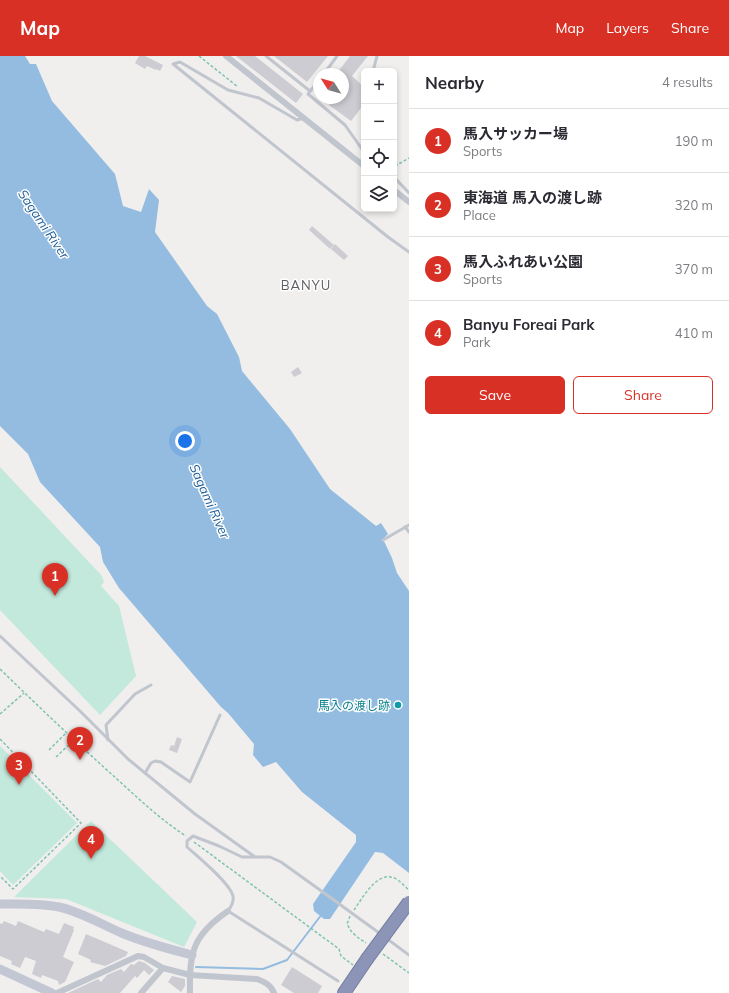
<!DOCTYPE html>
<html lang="en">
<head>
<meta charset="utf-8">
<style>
  body { margin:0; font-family:Mulish,"Noto Sans JP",sans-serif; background:#f7f7f7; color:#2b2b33 }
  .controls { position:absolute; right:12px; top:12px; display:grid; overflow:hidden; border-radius:6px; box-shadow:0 2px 6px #0003 }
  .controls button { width:36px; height:36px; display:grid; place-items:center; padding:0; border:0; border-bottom:1px solid #e1e1e2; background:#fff; color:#2b2b33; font:20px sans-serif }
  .compass { position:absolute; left:313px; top:12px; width:36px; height:36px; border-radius:50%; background:#fff; box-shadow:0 2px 6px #0003; rotate:307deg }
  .you { position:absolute; left:185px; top:385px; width:14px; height:14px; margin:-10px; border:3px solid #fff; border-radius:50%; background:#1a73e8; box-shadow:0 0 0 6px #1a73e833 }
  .badge { display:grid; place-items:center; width:26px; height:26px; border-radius:50%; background:#d93025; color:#fff; font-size:13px; font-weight:700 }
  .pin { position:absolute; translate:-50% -33px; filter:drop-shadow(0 1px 2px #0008) }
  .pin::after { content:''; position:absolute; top:21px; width:14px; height:12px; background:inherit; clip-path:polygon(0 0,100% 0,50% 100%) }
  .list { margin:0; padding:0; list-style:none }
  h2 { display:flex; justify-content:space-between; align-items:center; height:52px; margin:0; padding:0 16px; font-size:17px }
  h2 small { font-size:13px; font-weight:400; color:#7c7c81 }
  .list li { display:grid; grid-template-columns:26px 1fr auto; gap:12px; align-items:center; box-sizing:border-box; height:64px; padding:0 16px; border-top:1px solid #e1e1e2 }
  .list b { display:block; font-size:15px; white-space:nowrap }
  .list p { margin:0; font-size:13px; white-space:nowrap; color:#7c7c81 }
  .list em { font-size:13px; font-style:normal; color:#7c7c81 }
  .actions { display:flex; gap:8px; padding:12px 16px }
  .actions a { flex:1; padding:9px 0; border:1px solid #d93025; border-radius:6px; text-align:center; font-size:14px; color:#d93025 }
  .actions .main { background:#d93025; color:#fff }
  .icon { flex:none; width:22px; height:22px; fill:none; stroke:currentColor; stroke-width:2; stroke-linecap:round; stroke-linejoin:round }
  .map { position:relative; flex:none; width:409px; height:937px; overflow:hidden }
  header { display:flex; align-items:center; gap:24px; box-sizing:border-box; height:56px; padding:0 20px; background:#d93025; color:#fff }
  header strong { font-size:19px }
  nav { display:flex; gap:22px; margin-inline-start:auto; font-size:14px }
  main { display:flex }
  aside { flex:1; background:#fff }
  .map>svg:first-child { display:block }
</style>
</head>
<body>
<header>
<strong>Map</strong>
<nav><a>Map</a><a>Layers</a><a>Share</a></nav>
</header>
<main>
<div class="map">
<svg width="409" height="937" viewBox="0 0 409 937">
  <rect width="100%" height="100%" fill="#f0efee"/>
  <g fill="#c2e9db">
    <path d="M0,411L102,520L104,526L101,530L119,550L136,620L100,659L0,554Z"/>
    <path d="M0,690L77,767L13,829L0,815Z"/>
    <path d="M91,765L197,866L184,891L66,843L14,841Z"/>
  </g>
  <path fill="#94bce0" d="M0,0H25L30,8H36L52,45L115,118L123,150L141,156L149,133L159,144L155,176L207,250L217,258L239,301L242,315L290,373L330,433L376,470L381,467L388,478L383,483L392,502L397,517L409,535V817L383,797L375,796L330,863H324L314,855L313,848L356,786V779L302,736L276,706L263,711L253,699L254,688L228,657L221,651L119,532L103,506L100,491L40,426L28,398L0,370Z"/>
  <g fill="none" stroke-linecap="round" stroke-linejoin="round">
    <path stroke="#94bce0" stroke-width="2" d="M196,911L263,913L287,904L322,858"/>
  </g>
  <g fill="#cdccd2">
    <path d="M139,0H145L163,9L160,15L156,13V14L147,10L145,13L135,7Z"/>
    <path d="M236,0H255L303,38L296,47Z"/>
    <path d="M274,0H328L307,26Z"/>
    <path d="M350,0H368L352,20L364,31V48L351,65L329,49L335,42H343V18L338,16Z"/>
    <path d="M312,170L334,189L330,193L309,174Z"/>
    <path d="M335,188L348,200L344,204L331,193Z"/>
    <path d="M298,311L302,317L294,321L291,316Z"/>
    <path d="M177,681L182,683L177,697L169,694L171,689L174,690Z"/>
    <path d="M4,865L16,870L18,865L44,876L46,873L59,878L64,867L74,871L73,873L74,874L63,901L74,906L65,926L59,929L58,925L42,919L41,922L32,918L36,905L25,901L20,912L11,908L12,905L0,900V867L2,868Z"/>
    <path d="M86,878L128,896L126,900L105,910L90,906L91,904L78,898Z"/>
    <path d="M139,905L145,907L154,914L149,919L144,914L137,922L135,920L120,937H68L98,923L101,926L107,919L121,913L124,916L131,908L134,909Z"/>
    <path d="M292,911L322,930L318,937H294L281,929Z"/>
    <path d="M172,920L185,923V930L181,936L168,926Z"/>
  </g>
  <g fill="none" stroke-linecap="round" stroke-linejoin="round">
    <defs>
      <path id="highway" d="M344,937L367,903"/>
    </defs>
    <use href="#highway" stroke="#7780a2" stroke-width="14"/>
    <g stroke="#7ec2b3" stroke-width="1.5" stroke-dasharray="3 2" stroke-linecap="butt">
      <path d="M199,0L238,31"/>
      <path d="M395,110L409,102"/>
      <path d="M0,613C39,651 78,688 118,724C140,744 161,764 186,780"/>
      <path d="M0,658L24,637"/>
      <path d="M0,683L81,767L13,833L0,820"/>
      <path d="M49,694L66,677"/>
      <path d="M56,701L74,684"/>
      <path d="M194,786L339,893L341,900L353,909"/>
      <path d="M354,854C362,843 375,818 391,821C398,822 404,830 409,834"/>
      <path d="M350,860L347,868L351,875L357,881L366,887"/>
      <path d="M383,898L409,917"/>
    </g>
    <g stroke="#c1c5ce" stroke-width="3">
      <path d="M266,0L310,35"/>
      <path d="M373,15L377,0"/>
      <path d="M324,18L337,0"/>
      <path d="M319,24L308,38L345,69L364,96"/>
      <path d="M304,62L297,64L259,42L228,34L180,6L173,8L388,181L409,196"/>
      <path d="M394,121L409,137"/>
      <path d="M405,471L409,476"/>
      <path d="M383,484L409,469"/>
      <path d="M0,580L80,655L128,703L195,758L255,801"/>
      <path d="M108,684L106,669L135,638L151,629"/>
      <path d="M145,717L151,707L155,705L161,706L190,726L220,659"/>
      <path d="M386,882L409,899"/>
      <path d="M338,925L228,855C231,851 234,846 233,840C230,827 198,801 187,791V785L193,780L219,790L242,801H270L281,806L320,834L382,879"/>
    </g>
    <g stroke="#c1c5ce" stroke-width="6">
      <path d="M226,0L364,110"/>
      <path d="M394,134L409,146"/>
      <path d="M57,937L138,900L144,901L163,912"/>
      <path d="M141,937L163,912L190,919L257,923C265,926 271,929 274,937"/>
      <path d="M190,937C189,896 193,879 228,855"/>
    </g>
    <g stroke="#c3c7d4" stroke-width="9">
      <path d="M0,848C19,848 40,847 59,851C82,856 102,869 124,878C146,887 169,893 192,899"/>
      <path d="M0,913L52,937"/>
    </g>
    <use href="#highway" stroke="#8c95b7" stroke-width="12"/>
    <defs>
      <path id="highway-bridge" d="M367,903L409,846"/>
    </defs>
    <use href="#highway-bridge" stroke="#7780a2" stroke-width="14" stroke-linecap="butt"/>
    <use href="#highway-bridge" stroke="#8c95b7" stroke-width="12"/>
  </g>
  <circle fill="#0f9aa8" stroke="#fff" stroke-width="1.5" cx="398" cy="649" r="4"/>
  <g text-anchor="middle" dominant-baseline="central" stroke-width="3" stroke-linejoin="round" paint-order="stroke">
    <g font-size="12" fill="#0d838f" stroke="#fff" text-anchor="end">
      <text x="390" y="649">馬入の渡し跡</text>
    </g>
    <g font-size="13" font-style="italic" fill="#1e5d96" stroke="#fff">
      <text transform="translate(44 168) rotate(56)">Sagami River</text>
      <text transform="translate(210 445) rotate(66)">Sagami River</text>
    </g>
    <g font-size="13" letter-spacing="1" fill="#5c5d62" stroke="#fff">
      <text x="306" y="229">BANYU</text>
    </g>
  </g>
</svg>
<div class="controls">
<button>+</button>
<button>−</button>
<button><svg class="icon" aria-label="locate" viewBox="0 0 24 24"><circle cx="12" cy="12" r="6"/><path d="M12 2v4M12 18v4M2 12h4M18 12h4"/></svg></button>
<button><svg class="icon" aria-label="layers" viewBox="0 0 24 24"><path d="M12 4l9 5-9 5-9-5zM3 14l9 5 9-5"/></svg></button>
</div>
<svg class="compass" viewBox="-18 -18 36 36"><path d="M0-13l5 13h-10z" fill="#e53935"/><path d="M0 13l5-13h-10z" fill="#7c7c81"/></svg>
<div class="you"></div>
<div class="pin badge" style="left:55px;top:540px">1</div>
<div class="pin badge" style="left:80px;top:704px">2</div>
<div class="pin badge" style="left:19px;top:729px">3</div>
<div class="pin badge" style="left:91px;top:803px">4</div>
</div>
<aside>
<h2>Nearby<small>4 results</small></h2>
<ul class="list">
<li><span class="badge">1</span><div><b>馬入サッカー場</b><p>Sports</p></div><em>190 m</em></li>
<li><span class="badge">2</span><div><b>東海道 馬入の渡し跡</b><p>Place</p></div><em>320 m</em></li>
<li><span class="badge">3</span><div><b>馬入ふれあい公園</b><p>Sports</p></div><em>370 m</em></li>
<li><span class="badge">4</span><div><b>Banyu Foreai Park</b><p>Park</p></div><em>410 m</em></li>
</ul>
<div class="actions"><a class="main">Save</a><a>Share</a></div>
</aside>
</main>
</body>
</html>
